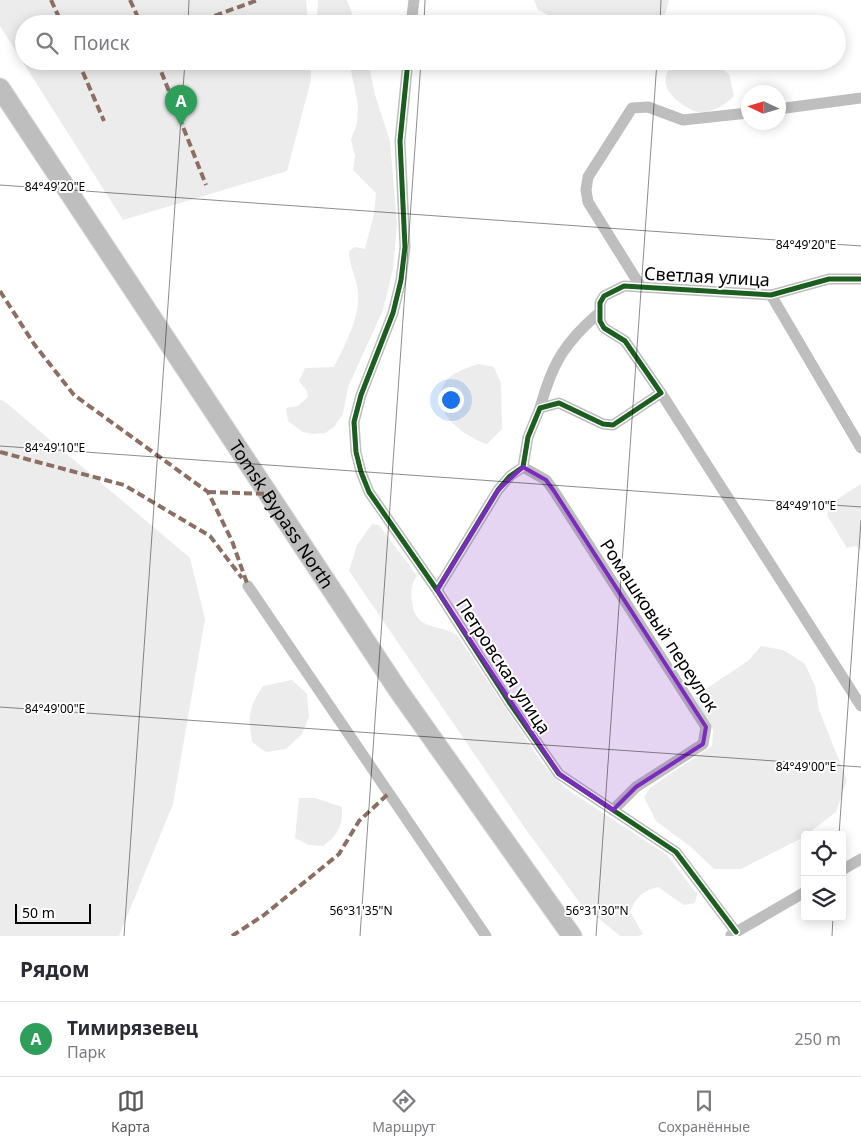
<!DOCTYPE html>
<html lang="ru">
<head>
<meta charset="utf-8">
<style>
  body { margin:0; font-family:"Noto Sans",sans-serif; background:#f2f2f3; color:#2b2b33 }
  .controls { position:absolute; right:15px; bottom:15px; display:grid; overflow:hidden; border-radius:5px; box-shadow:0 2px 12px #0003 }
  .controls button { width:45px; height:45px; display:grid; place-items:center; padding:0; border:0; border-bottom:1px solid #e1e1e2; background:#fff; color:#2b2b33; font:25px sans-serif }
  .compass { position:absolute; left:741px; top:85px; width:45px; height:45px; border-radius:50%; background:#fff; box-shadow:0 2px 12px #0003; rotate:274deg }
  .scale { position:absolute; left:15px; bottom:12px; width:76px; box-sizing:border-box; padding-left:5px; border:2px solid #000; border-top:0; font-size:14px; line-height:18px; white-space:nowrap; color:#000; -webkit-text-stroke:4px #fff; paint-order:stroke }
  .you { position:absolute; left:450px; top:399px; width:18px; height:18px; margin:-12px; border:4px solid #fff; border-radius:50%; background:#1a73e8; box-shadow:0 0 0 8px #1a73e833 }
  .badge { display:grid; place-items:center; width:32px; height:32px; border-radius:50%; background:#595959; color:#fff; font-size:16px; font-weight:700 }
  .pin { position:absolute; translate:-50% -41px; filter:drop-shadow(0 1px 2px #0008) }
  .pin::after { content:''; position:absolute; top:26px; width:18px; height:15px; background:inherit; clip-path:polygon(0 0,100% 0,50% 100%) }
  .list { margin:0; padding:0; list-style:none }
  h2 { display:flex; justify-content:space-between; align-items:center; height:65px; margin:0; padding:0 20px; font-size:21px }
  h2 small { font-size:16px; font-weight:400; color:#7c7c81 }
  .list li { display:grid; grid-template-columns:32px 1fr auto; gap:15px; align-items:center; box-sizing:border-box; height:75px; padding:0 20px; border-top:1px solid #e1e1e2 }
  .list b { display:block; font-size:19px; white-space:nowrap }
  .list p { margin:0; font-size:16px; white-space:nowrap; color:#7c7c81 }
  .list em { font-size:16px; font-style:normal; color:#7c7c81 }
  .icon { flex:none; width:28px; height:28px; fill:none; stroke:currentColor; stroke-width:2; stroke-linecap:round; stroke-linejoin:round }
  .map { position:relative; flex:none; width:861px; height:936px; overflow:hidden }
  .search { position:absolute; background:#fff; box-shadow:0 2px 12px #0003; left:15px; right:15px; top:15px; height:55px; display:flex; align-items:center; gap:12px; box-sizing:border-box; padding:0 18px; border-radius:28px; color:#7c7c81; font-size:19px }
  .sheet { height:140px; background:#fff }
  nav { display:flex; justify-content:space-around; align-items:center; box-sizing:border-box; height:70px; border-top:1px solid #e1e1e2; background:#fff; font-size:14px; color:#7c7c81 }
  nav a { display:grid; justify-items:center; gap:2px }
  nav .on { color:#595959 }
  .map>svg:first-child { display:block }
</style>
</head>
<body>
<div class="map">
<svg width="861" height="936" viewBox="0 0 861 936">
  <rect width="100%" height="100%" fill="#fff"/>
  <g fill="#ececec">
    <path d="M0,0H306L308,24H24V61H310L311,80L287,171L123,220L0,26Z"/>
    <path d="M318,0H347L356,24H317Z"/>
    <path d="M534,0H669L663,22L661,24H567L538,10Z"/>
    <path d="M349,61H368L375,95L390,141L397,224L393,269L383,310L348,387L343,414L334,427L325,433L313,434L303,432L288,421L286,408L298,406L308,397L307,391L299,381L305,368L334,367C346,343 363,313 357,285C354,273 349,263 349,251L355,247L365,249L374,214L376,193L353,170L355,156L351,140L357,123L358,105Z"/>
    <path d="M674,61H710L729,74L734,96C725,105 714,112 700,112C694,112 686,107 682,104C663,91 661,79 674,61Z"/>
    <path d="M478,364L494,367L501,384L502,429L487,444C465,437 427,410 445,383C451,372 468,368 478,364Z"/>
    <path d="M0,400L4,401L190,558L205,619L173,804L119,936H0Z"/>
    <path d="M861,484V550L855,546L847,548L827,515L831,503Z"/>
    <path d="M372,524L379,525L417,576C411,585 411,590 412,601C415,632 438,623 457,635L542,763L565,788L667,855L697,894L695,903L684,905L658,887C643,891 636,897 630,912L643,934L638,936H620L580,903L527,831L349,571L357,545Z"/>
    <path d="M761,646L783,650L805,664L815,686L819,710L847,780L836,812L802,838L741,869H714L691,847L656,821L644,797L651,787L712,746L713,730L694,697L748,661Z"/>
    <path d="M292,680L307,694L309,717L302,734L286,749L266,752L252,742C248,715 248,709 263,686Z"/>
    <path d="M299,798H315L342,807C343,826 338,835 323,846L309,845L295,838Z"/>
  </g>
  <g fill="none" stroke-linecap="round" stroke-linejoin="round">
    <defs>
      <g id="primary">
        <path id="s1" d="M0,88L398,690L572,936"/>
      </g>
    </defs>
    <use href="#primary" stroke="#dbdbdb" stroke-width="21"/>
    <g stroke="#bebebe" stroke-width="11">
      <path d="M411,24L414,0"/>
      <path d="M408,61L400,141L405,247L401,280L393,313L361,395L354,422L356,452L361,472L369,492L437,590L509,702L559,774L676,852L736,932"/>
      <path d="M778,109L861,98"/>
      <path d="M641,287L588,202L586,190L588,177L632,108L648,107L683,120L748,113"/>
      <path d="M771,295L861,448"/>
      <path d="M661,393L861,706"/>
      <path d="M540,408C552,364 564,343 599,313"/>
      <path d="M523,467L546,480L554,491L706,727L703,744L636,787L613,810"/>
      <path d="M248,586L486,936"/>
      <path d="M437,590L498,490L510,476L523,467L528,437L540,408L559,403L603,424L613,425L661,393L625,341L604,328L600,321V303L604,296L624,286L771,295L829,279H861"/>
      <path d="M842,870L861,859"/>
      <path d="M731,935L805,892"/>
    </g>
    <use href="#primary" stroke="#bebebe" stroke-width="19"/>
    <g stroke="#8d6e63" stroke-width="4" stroke-dasharray="8 4" stroke-linecap="butt">
      <path d="M51,0L62,24"/>
      <path d="M130,0L141,24"/>
      <path d="M192,24L258,0"/>
      <path d="M78,61L104,121"/>
      <path d="M157,61L206,185"/>
      <path d="M0,291L34,344L74,395L208,492L232,541L248,586"/>
      <path d="M0,452L124,485L210,536L242,578"/>
      <path d="M208,492L269,494"/>
      <path d="M232,936L264,915L339,854L359,821L388,794"/>
    </g>
    <defs>
      <g id="cycleway">
        <path d="M408,61L400,141L405,247L401,280L393,313L361,395L354,422L356,452L361,472L369,492L437,590L509,702L559,774L676,852L736,932"/>
        <path d="M437,590L498,490L510,476L523,467L528,437L540,408L559,403L603,424L613,425L661,393L625,341L604,328L600,321V303L604,296L624,286L771,295L829,279H861"/>
      </g>
    </defs>
    <use href="#cycleway" stroke="#fff" stroke-width="8"/>
    <use href="#cycleway" stroke="#1b5e20" stroke-width="5"/>
  </g>
  <path fill="#7b2cbf" fill-opacity="0.2" stroke="#7b2cbf" stroke-width="4" stroke-linejoin="round" d="M523,467L546,480L554,491L706,727L703,744L636,787L613,810L559,774L437,590L498,490Z"/>
  <path fill="none" stroke="#000" stroke-width="1" stroke-opacity="0.45" d="M188,24L189,0M424,24L425,0M660,24L661,0M0,185L861,246M0,446L861,507M0,707L861,767M839,835L861,520M124,936L185,61M360,936L421,61M596,936L657,61M832,936L833,917"/>
  <g text-anchor="middle" dominant-baseline="central" stroke-width="4" stroke-linejoin="round" paint-order="stroke">
    <g font-size="18" fill="#000" stroke="#fff">
      <text transform="translate(707 276) rotate(3)">Светлая улица</text>
      <text stroke="none"><textPath href="#s1" startOffset="511">Tomsk Bypass North</textPath></text>
      <text transform="translate(660 625) rotate(57)">Ромашковый переулок</text>
      <text transform="translate(504 666) rotate(57)">Петровская улица</text>
    </g>
  </g>
  <g font-size="12" text-anchor="middle" fill="#000" stroke="#fff" stroke-width="4" stroke-linejoin="round" paint-order="stroke">
    <text x="55" y="191">84°49'20"E</text>
    <text x="806" y="249">84°49'20"E</text>
    <text x="55" y="452">84°49'10"E</text>
    <text x="806" y="510">84°49'10"E</text>
    <text x="55" y="713">84°49'00"E</text>
    <text x="806" y="771">84°49'00"E</text>
    <text x="361" y="915">56°31'35"N</text>
    <text x="597" y="915">56°31'30"N</text>
  </g>
</svg>
<div class="controls">
<button><svg class="icon" aria-label="locate" viewBox="0 0 24 24"><circle cx="12" cy="12" r="6"/><path d="M12 2v4M12 18v4M2 12h4M18 12h4"/></svg></button>
<button><svg class="icon" aria-label="layers" viewBox="0 0 24 24"><path d="M12 4l9 5-9 5-9-5zM3 14l9 5 9-5"/></svg></button>
</div>
<svg class="compass" viewBox="-18 -18 36 36"><path d="M0-13l5 13h-10z" fill="#e53935"/><path d="M0 13l5-13h-10z" fill="#7c7c81"/></svg>
<div class="scale">50 m</div>
<div class="you"></div>
<div class="pin badge" style="left:181px;top:126px;background:#2e9e5b">A</div>
<div class="search"><svg class="icon" aria-label="search" viewBox="0 0 24 24"><circle cx="10" cy="10" r="6"/><path d="M15 15l6 6"/></svg>Поиск</div>
</div>
<section class="sheet">
<h2>Рядом<small></small></h2>
<ul class="list">
<li><span class="badge" style="background:#2e9e5b">A</span><div><b>Тимирязевец</b><p>Парк</p></div><em>250 m</em></li>
</ul>
</section>
<nav>
<a class="on"><svg class="icon" aria-label="map" viewBox="0 0 24 24"><path d="M3 6l6-2 6 2 6-2v14l-6 2-6-2-6 2zM9 4v14M15 6v14"/></svg>Карта</a>
<a><svg class="icon" aria-label="directions" viewBox="0 0 24 24"><path d="M12 3l9 9-9 9-9-9zM9 14v-3h6M13 9l2 2-2 2"/></svg>Маршрут</a>
<a><svg class="icon" aria-label="saved" viewBox="0 0 24 24"><path d="M7 4h10v16l-5-4-5 4z"/></svg>Сохранённые</a>
</nav>
</body>
</html>
